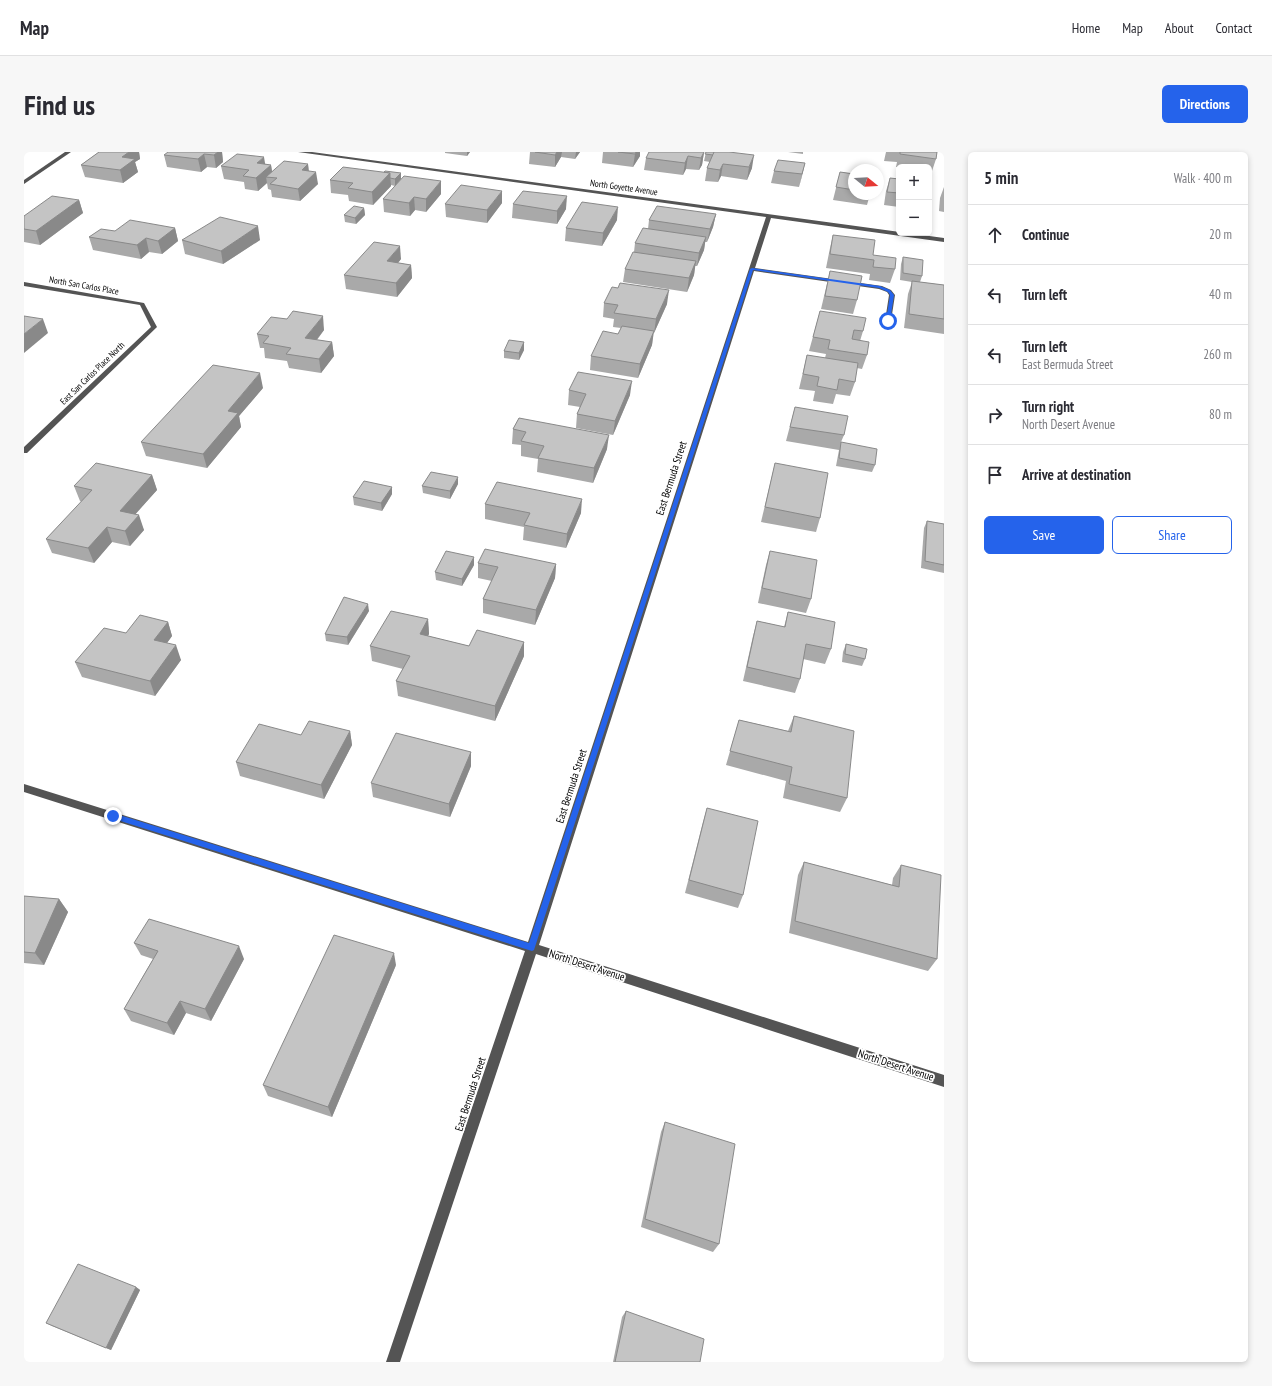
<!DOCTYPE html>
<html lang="en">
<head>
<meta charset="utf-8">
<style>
  body { margin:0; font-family:"PT Sans Narrow",sans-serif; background:#f7f7f7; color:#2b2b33 }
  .controls { position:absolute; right:12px; top:12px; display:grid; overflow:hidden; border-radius:6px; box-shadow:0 2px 6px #0003 }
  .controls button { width:36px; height:36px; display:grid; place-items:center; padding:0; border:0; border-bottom:1px solid #e1e1e2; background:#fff; color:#2b2b33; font:20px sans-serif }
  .compass { position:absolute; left:824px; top:12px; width:36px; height:36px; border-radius:50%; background:#fff; box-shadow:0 2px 6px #0003; rotate:108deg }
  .stop { position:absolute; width:12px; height:12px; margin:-9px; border:3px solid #2563eb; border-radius:50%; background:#fff }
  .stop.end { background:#2563eb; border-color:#fff; box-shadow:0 1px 4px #0008 }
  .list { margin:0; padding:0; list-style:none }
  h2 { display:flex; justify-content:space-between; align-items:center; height:52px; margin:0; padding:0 16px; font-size:17px }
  h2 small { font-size:13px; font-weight:400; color:#7c7c81 }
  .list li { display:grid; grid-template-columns:26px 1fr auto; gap:12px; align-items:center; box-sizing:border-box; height:60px; padding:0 16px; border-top:1px solid #e1e1e2 }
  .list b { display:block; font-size:15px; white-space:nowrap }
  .list p { margin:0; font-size:13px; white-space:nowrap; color:#7c7c81 }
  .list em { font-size:13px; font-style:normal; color:#7c7c81 }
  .actions { display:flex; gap:8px; padding:12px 16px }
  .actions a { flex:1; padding:9px 0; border:1px solid #2563eb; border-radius:6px; text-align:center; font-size:14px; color:#2563eb }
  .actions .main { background:#2563eb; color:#fff }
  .icon { flex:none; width:22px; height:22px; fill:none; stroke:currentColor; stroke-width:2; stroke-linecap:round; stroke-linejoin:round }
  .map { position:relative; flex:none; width:920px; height:1210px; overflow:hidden; border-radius:6px }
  header { display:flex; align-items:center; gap:24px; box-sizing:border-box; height:56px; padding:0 20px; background:#fff; border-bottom:1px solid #e1e1e2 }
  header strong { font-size:19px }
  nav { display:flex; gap:22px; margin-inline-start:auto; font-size:14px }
  .intro { display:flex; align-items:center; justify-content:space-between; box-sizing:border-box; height:96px; padding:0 24px }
  h1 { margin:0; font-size:28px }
  .button { padding:10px 18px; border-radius:6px; background:#2563eb; color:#fff; font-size:14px; font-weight:700 }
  main { display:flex; gap:24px; padding:0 24px }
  aside { flex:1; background:#fff; border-radius:6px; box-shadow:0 2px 6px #0003 }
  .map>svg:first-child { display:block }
</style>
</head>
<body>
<header>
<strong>Map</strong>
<nav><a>Home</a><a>Map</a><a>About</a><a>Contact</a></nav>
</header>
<div class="intro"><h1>Find us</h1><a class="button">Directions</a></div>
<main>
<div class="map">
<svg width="920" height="1210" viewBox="0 0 920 1210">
  <rect width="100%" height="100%" fill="#fff"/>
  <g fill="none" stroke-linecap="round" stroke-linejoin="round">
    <g fill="#545454" fill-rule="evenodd">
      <path d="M41,0H47L0,32V28Z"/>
      <path d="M274,0H288L920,86V90L747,66L731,116L858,134L867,138L871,143L867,169L864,171L861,169L865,143L863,140L855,137L730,119L515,793L920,923V935L512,802L376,1210H362L501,799L0,640V632L504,790L742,65Z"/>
      <path d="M0,130L120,151L133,175L3,301H0V295L127,175L116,153L0,134Z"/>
    </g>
  </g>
  <g fill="#a9a9a9">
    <path d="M75,0H115L116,7L111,10L114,20L99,31L61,25L57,13Z"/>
    <path d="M198,0L199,10L192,16L183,15L177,20L143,15L140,3Z"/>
    <path d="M421,0H446L443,4L421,1Z"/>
    <path d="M506,0H556L551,7L537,5L531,15L505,12Z"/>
    <path d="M579,0H616V4L609,15L578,11Z"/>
    <path d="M680,0L678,13L675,18L662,17L659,23L620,18L622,6Z"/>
    <path d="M682,0L728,16L723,28L697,24L694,30L681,29L683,16L686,10L680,9Z"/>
    <path d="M764,0H779V2Z"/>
    <path d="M862,0H913L912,7L908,19H905V15H872L873,10L860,9Z"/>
    <path d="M781,11L775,35L747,31L750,19Z"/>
    <path d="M241,12L247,13L248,19L284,12L285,19L294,32L276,49L248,45L247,38L244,37L243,31L234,39L221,37L220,30L200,27L197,14Z"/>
    <path d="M360,20L377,21V27L371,34L367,33V34L349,53L325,49L324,43L307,41L306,28Z"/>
    <path d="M816,20L830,22V42H846L843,53L809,48Z"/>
    <path d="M866,26L875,27V55L860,53L862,39Z"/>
    <path d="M920,35V60L915,59L916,46Z"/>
    <path d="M417,42L402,60L391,58L386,64L360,60L359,47Z"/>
    <path d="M55,48L59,61L16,93L0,90V64Z"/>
    <path d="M478,51L463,71L422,65L421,52Z"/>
    <path d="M489,52L542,57L533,72L488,66Z"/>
    <path d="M340,56L341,63L332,72L321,70L320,63Z"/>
    <path d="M692,62L689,75L683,90H681L680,98L673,114H671L670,123L663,140L599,130L601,117L610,100L611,91L624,77L625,68Z"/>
    <path d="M593,68L578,94L541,89L542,76Z"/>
    <path d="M151,76L154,89L138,102L125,100L117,107L69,98L65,85L91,79Z"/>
    <path d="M809,83L849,103L871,117L866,131L845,128L846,122L802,116L806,96Z"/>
    <path d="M158,88H236L199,112L161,102Z"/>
    <path d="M879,105L898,124L896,130L920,133V182L880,176L884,142L888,130L876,128L877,112Z"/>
    <path d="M377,107L374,111L387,113L388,126L373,145L322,137L320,123Z"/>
    <path d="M806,119L833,148L829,162L797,157Z"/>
    <path d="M580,151L643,152L630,181H629L628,193L614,226L566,218L567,204L594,182L597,176L589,175L590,167L579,165Z"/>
    <path d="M796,159L839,179L836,189L843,203L838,217L833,216L831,230L826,244L812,242L809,252L789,249L791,239L775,237L783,203L801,206L802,202L785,199Z"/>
    <path d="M300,178L293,188L308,190L310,204L297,221L265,216L263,209L241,206L240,196H236L233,182Z"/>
    <path d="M500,190V198L495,208L480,206V199Z"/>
    <path d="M239,236L215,264L217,275L183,316L122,304L117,290Z"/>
    <path d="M545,238L606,243L589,283L552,276L553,262L556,255L544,253Z"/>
    <path d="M771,255L820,283L817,290L851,313L848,320L812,314L815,298L762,289Z"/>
    <path d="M495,266L583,297L569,331L513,320L514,307L497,304V293L488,292L489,277Z"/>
    <path d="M751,311L796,366L792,380L737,370Z"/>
    <path d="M128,323L133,338L111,362L120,378L106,394L88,390L70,411L28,401L22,387L58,350L56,349L50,334Z"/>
    <path d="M434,332L426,347L399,341L398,334Z"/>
    <path d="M368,335V342L358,359L330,353L329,345Z"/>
    <path d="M461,352L557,361L542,396L499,388L500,375L461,367Z"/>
    <path d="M903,369L920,372V421L897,416L900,376Z"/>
    <path d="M746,399L787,447L782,461L734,451L742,413Z"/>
    <path d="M450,405V413L438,434L412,428L411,420Z"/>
    <path d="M454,411L532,412L531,426L511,473L459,461V447L468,429L454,426Z"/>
    <path d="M345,459L324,493L302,489L301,482Z"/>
    <path d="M764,460L807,497L801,512L779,507L776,527L771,541L719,529L729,484L733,469L760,475Z"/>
    <path d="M404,467L405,482L404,484L445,494L500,490V504L471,569L374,544L372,529L379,517L348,509L346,494Z"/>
    <path d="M144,470L148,484L143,491L157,508L131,544L58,525L51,510L102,481Z"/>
    <path d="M822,492L841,507L838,514L818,510L819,500Z"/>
    <path d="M770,564L823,646L816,660L759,646L762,629L702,613L715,568L764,579Z"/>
    <path d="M326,579L328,593L300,647L216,624L212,610Z"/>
    <path d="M447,600V614L426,665L349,645L347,631Z"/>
    <path d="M683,656L719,743L714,756L661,741L679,670Z"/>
    <path d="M780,710L868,733L869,726L877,713L913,807L904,819L765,781L774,723Z"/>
    <path d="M0,744L35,747L44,760L20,813L0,811Z"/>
    <path d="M110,791L220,807L187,869L162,861L150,883L107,869L100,857L129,807L117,803Z"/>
    <path d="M372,813L308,965L244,944L239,933Z"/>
    <path d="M641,970L695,1092L689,1100L617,1075L637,980Z"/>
    <path d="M112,1135L116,1138L87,1198L28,1174L22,1171Z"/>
    <path d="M602,1159L676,1210H589L598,1165Z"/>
  </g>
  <g fill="#898989">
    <path d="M105,0H115L116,7L111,10L114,20L99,31L96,18L98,5Z"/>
    <path d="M194,0H198L199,10L192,16L190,3Z"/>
    <path d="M443,0H446L443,4Z"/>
    <path d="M533,0H538L537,5L531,15V3Z"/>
    <path d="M552,0H556L551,7Z"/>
    <path d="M612,0H616V4L609,15L611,2Z"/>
    <path d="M680,0L678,13L675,18L677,6Z"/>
    <path d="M180,2L183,15L177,20L174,7Z"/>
    <path d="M730,3L728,16L723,28L725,15Z"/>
    <path d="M664,4L662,17L659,23L661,11Z"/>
    <path d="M240,5L242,17L247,13L249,26L242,25L243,31L234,39L232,26L233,11Z"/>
    <path d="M781,11L778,24L775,35L778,22Z"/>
    <path d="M284,12L285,25L278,18Z"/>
    <path d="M699,12L697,24L694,30L696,18Z"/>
    <path d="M292,20L294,32L276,49L274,37Z"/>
    <path d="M366,21L367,34L349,53L348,40Z"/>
    <path d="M377,21V27L371,34V27Z"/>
    <path d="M417,29V42L402,60V47Z"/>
    <path d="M478,39V51L463,71V58Z"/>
    <path d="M543,44L542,57L533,72V59Z"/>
    <path d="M390,45L391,58L386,64L385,51Z"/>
    <path d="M55,48L59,61L16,93L12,79Z"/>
    <path d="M594,55L593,68L578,94L579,81Z"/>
    <path d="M340,56L341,63L332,72L331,66Z"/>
    <path d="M692,62L689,75L683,90L686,77Z"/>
    <path d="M234,74L236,88L199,112L197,99Z"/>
    <path d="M151,76L154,89L138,102L134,89Z"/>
    <path d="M682,85L680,98L673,114L675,101Z"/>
    <path d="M122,86L125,100L117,107L113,93Z"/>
    <path d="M376,94L377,107L364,123L363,109Z"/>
    <path d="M672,109L670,123L663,140L665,126Z"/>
    <path d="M387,113L388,126L373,145L372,131Z"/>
    <path d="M645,138L643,152L630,181L632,167Z"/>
    <path d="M299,164L300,178L283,200L281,186Z"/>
    <path d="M19,167L24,181L0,201V182Z"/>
    <path d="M630,179L628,193L614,226L616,212Z"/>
    <path d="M308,190L310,204L297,221L295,207Z"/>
    <path d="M500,190V198L495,208V201Z"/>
    <path d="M236,221L239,236L215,264L217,275L183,316L179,302L204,259Z"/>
    <path d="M608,229L606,243L589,283L591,269Z"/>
    <path d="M585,283L583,297L569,331L570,316Z"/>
    <path d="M128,323L133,338L101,374L96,359Z"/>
    <path d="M434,325V332L426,347V339Z"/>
    <path d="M368,335V342L358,359L357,351Z"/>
    <path d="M558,347L557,361L542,396L543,382Z"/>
    <path d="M115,363L120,378L106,394L101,379Z"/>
    <path d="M83,375L88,390L70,411L64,396Z"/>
    <path d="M450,405V413L438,434V427Z"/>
    <path d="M532,412L531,426L511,473L512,458Z"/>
    <path d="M344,452L345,459L324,493L323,485Z"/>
    <path d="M404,467L405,482L397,496L396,482Z"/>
    <path d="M144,470L148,484L135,502L130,488Z"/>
    <path d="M500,490V504L471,569V554Z"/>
    <path d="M152,493L157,508L131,544L126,529Z"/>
    <path d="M326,579L328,593L300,647L297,633Z"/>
    <path d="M447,600V614L426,665L425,652Z"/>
    <path d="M35,747L44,760L20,813L11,801Z"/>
    <path d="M215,794L220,807L187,869L181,857Z"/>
    <path d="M370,801L372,813L308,965L304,955Z"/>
    <path d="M156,849L162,861L150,883L143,871Z"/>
    <path d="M112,1135L116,1138L87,1198L82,1196Z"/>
  </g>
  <g fill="#c4c4c4" stroke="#898989">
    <path d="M75,0H105L98,5L111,7L96,18L57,13Z"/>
    <path d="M144,0H194L190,3L180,2L174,7L140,3Z"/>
    <path d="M511,0H533L531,3Z"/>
    <path d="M594,0H612L611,2Z"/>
    <path d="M625,0H680L677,6L664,4L661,11L622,6Z"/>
    <path d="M682,0H690L689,3L681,2Z"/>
    <path d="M690,0H705L730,3L725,15L699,12L696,18L683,16Z"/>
    <path d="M876,0H913L912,7L876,2Z"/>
    <path d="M213,2L240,5L233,11L247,13L232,26L219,24L225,18L197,14Z"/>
    <path d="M754,8L781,11L778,22L750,19Z"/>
    <path d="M260,9L284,12L278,18L292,20L274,37L246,32L253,26L242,25Z"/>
    <path d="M319,15L366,21L348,40L324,36L329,31L306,28Z"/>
    <path d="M361,19L377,21L371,27L366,26V21L360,20Z"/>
    <path d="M816,20L830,22V38L812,35Z"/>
    <path d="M380,24L417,29L402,47L390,45L385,51L359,47Z"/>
    <path d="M866,26L875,27V41L863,40Z"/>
    <path d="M437,33L478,39L463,58L421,52Z"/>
    <path d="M499,39L543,44L533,59L489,52Z"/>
    <path d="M28,44L55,48L12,79L0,77V64Z"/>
    <path d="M558,50L594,55L579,81L542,76Z"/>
    <path d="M330,54L340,56L331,66L320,63Z"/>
    <path d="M633,54L692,62L686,77L625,68Z"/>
    <path d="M196,65L234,74L197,99L158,88Z"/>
    <path d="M106,68L151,76L134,89L122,86L113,93L65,85L77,77L91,79Z"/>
    <path d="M619,76L682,85L675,101L611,91Z"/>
    <path d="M809,83L851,88L849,103L872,106L871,117L849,115L850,108L806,102Z"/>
    <path d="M350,90L376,94L363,109L387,113L372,131L320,123Z"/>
    <path d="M609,100L672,109L665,126L601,117Z"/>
    <path d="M879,105L899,108L898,124L879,121Z"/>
    <path d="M806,119L838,124L833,148L801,144Z"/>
    <path d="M888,129L920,133V167L885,162Z"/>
    <path d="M596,131L645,138L632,167L590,161L594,153L580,151L588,135L594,136Z"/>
    <path d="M269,159L299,164L281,186L308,190L295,207L262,202L267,196L239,191L245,184L233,182L247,165L263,167Z"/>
    <path d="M796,159L842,166L839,179L830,178L828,187L845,190L843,203L804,197L806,188L789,185Z"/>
    <path d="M0,164L19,167L0,182Z"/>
    <path d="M598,174L630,179L616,212L567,204L579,179L594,182Z"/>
    <path d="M485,188L500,190L495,201L480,199Z"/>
    <path d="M783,203L834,211L831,230L815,227L813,238L793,234L795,225L779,222Z"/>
    <path d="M189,213L236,221L204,259L214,261L179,302L117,290Z"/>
    <path d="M554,220L608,229L591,269L553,262L562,242L545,238Z"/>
    <path d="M771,255L824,264L820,283L766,275Z"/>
    <path d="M495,266L585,283L570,316L514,306L520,294L497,289L502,280L489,277Z"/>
    <path d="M817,290L853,297L851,313L815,306Z"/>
    <path d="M72,311L128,323L96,359L115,363L101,379L83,375L64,396L22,387L68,338L50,334Z"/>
    <path d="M751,311L804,321L796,366L741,355Z"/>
    <path d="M407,320L434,325L426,339L398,334Z"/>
    <path d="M340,329L368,335L357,351L329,345Z"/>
    <path d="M473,330L558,347L543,382L500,373L506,361L461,352Z"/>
    <path d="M903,369L920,372V413L901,409Z"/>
    <path d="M461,397L532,412L512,458L459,447L474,415L454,411Z"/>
    <path d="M422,399L450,405L438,427L411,420Z"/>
    <path d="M746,399L793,408L787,447L738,436Z"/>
    <path d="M320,445L344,452L323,485L301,482Z"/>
    <path d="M367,459L404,467L396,482L445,494L453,478L500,490L471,554L372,529L386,504L346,494Z"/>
    <path d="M764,460L811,470L807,497L782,492L776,527L723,515L733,469L761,475Z"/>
    <path d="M116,463L144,470L130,488L152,493L126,529L51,510L80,476L102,481Z"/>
    <path d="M822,492L843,497L841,507L821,502Z"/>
    <path d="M770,564L830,579L823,646L765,632L768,615L706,599L715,568L767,580Z"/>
    <path d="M285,569L326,579L297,633L212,610L235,572L277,583Z"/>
    <path d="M372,581L447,600L425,652L347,631Z"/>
    <path d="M683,656L734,669L719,743L665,728Z"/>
    <path d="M780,710L875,735L877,713L917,723L913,807L771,769Z"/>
    <path d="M0,744L35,747L11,801L0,800Z"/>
    <path d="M125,767L215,794L181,857L156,849L143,871L100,857L134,799L110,791Z"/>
    <path d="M310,783L370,801L304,955L239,933Z"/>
    <path d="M641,970L711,992L695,1092L621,1067Z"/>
    <path d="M54,1112L112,1135L82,1196L22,1171Z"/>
    <path d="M602,1159L680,1187L676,1210H591Z"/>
  </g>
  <path fill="#2563eb" d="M728,116L856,134L866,138L870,143L866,169L864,170L862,169L866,143L864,140L855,136L729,118L510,798L508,799L87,666L86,664L89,661L505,791L726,117Z"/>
  <g text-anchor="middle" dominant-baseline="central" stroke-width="3.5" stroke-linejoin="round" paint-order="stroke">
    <g font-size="9" fill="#000" stroke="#fff">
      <text transform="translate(600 35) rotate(8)">North Goyette Avenue</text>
      <text transform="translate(60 133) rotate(10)">North San Carlos Place</text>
      <text transform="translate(68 221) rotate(-44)">East San Carlos Place North</text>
    </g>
    <g font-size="11" fill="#000" stroke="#fff">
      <text transform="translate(647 326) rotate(-72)">East Bermuda Street</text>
      <text transform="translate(547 634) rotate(-72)">East Bermuda Street</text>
      <text transform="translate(563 813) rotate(18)">North Desert Avenue</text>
      <text transform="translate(872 913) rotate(18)">North Desert Avenue</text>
      <text transform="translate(446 942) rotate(-72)">East Bermuda Street</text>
    </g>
  </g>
</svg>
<div class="controls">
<button>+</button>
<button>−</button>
</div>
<svg class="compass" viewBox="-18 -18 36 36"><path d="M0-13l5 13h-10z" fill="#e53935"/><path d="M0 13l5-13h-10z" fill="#7c7c81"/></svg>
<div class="stop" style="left:864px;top:169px"></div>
<div class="stop end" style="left:89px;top:664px"></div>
</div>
<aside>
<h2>5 min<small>Walk · 400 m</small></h2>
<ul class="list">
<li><svg class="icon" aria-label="ahead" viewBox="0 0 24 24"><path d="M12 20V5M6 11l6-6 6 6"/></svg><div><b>Continue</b></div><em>20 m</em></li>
<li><svg class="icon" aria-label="left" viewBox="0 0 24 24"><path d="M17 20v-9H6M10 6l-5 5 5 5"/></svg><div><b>Turn left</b></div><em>40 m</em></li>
<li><svg class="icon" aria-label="left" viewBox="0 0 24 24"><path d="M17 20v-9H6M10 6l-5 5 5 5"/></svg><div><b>Turn left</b><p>East Bermuda Street</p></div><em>260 m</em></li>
<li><svg class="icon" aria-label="right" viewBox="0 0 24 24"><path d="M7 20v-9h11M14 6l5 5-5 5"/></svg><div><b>Turn right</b><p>North Desert Avenue</p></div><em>80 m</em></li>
<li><svg class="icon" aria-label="arrive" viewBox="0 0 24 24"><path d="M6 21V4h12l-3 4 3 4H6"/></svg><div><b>Arrive at destination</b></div></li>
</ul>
<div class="actions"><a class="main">Save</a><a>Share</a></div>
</aside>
</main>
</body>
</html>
